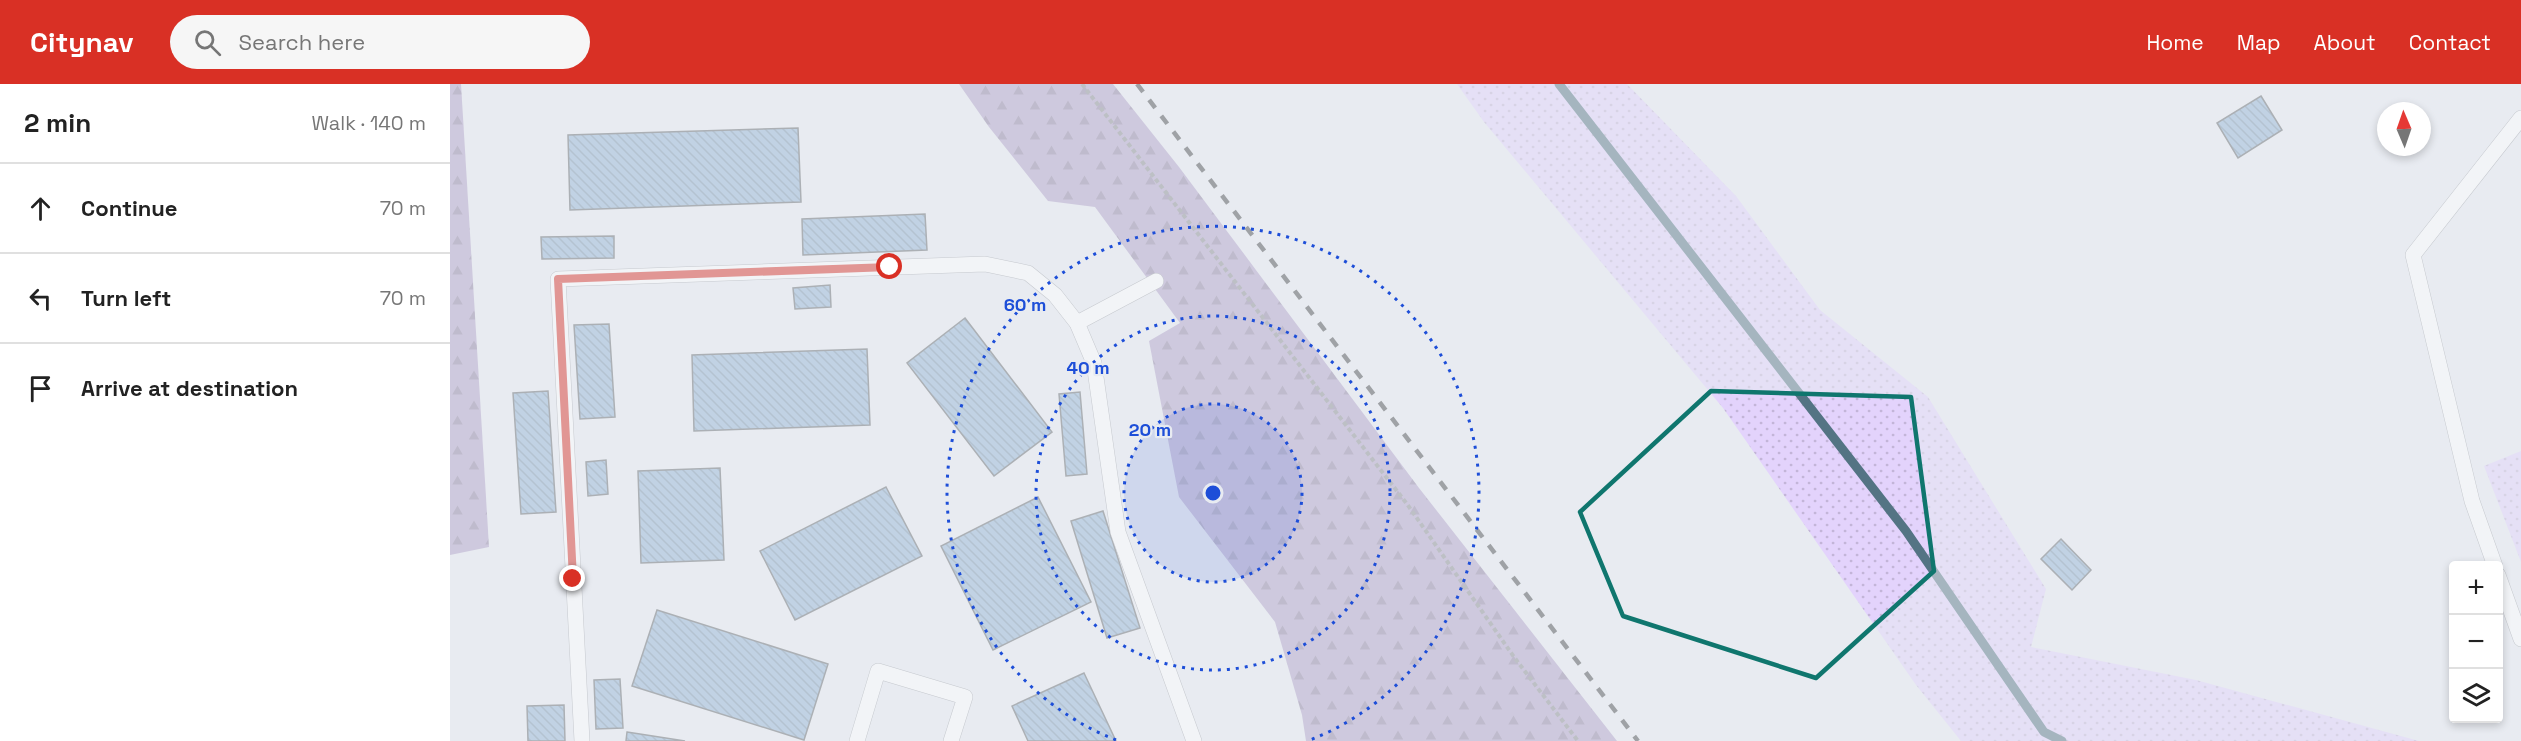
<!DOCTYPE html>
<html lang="en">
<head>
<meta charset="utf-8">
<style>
  body { margin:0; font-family:"Space Grotesk",sans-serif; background:#f6f6f6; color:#222 }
  .controls { position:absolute; right:18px; bottom:18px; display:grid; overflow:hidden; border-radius:6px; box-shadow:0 3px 9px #0003 }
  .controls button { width:54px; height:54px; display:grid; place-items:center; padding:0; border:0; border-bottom:2px solid #e0e0e0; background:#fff; color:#222; font:30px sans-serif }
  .compass { position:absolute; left:1927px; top:18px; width:54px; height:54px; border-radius:50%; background:#fff; box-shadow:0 3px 9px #0003; rotate:358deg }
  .stop { position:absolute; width:18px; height:18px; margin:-14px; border:4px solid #d93025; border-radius:50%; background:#fff }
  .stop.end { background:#d93025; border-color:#fff; box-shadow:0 2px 6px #0008 }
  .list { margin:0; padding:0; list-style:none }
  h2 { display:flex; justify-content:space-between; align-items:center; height:78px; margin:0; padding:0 24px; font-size:26px }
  h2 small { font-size:20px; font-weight:400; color:#767676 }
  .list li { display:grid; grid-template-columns:39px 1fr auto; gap:18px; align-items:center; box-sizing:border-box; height:90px; padding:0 24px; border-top:2px solid #e0e0e0 }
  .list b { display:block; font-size:22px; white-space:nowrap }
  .list em { font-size:20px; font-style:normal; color:#767676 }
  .icon { flex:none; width:33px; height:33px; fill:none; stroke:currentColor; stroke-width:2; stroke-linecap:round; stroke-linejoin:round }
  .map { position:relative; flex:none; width:2071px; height:657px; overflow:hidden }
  header { display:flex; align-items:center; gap:36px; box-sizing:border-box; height:84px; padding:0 30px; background:#d93025; color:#fff }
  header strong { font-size:28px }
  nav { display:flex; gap:33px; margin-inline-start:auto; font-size:21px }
  .search { width:420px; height:54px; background:#f6f6f6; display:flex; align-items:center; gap:15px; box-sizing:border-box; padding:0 21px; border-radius:33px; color:#767676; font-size:22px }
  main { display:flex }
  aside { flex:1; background:#fff }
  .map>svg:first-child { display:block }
</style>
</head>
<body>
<header>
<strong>Citynav</strong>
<div class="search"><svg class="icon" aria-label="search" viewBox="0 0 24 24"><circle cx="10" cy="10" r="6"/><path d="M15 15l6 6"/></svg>Search here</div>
<nav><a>Home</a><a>Map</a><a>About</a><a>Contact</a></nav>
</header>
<main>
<aside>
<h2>2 min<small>Walk · 140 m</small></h2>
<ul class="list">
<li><svg class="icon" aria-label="ahead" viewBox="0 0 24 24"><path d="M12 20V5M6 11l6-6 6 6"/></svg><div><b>Continue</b></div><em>70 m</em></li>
<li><svg class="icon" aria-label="left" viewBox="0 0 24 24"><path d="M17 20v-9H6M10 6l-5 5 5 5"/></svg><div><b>Turn left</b></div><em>70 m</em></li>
<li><svg class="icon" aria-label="arrive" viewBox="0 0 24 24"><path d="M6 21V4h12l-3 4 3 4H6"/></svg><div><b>Arrive at destination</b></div></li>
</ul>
</aside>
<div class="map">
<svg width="2071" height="657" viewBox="0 0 2071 657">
  <defs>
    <pattern id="grass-dots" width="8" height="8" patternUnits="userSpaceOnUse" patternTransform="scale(1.5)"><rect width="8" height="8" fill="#e3d3fc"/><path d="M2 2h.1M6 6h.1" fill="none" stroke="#c3b5d8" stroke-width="1.8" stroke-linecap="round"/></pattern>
    <pattern id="forest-firs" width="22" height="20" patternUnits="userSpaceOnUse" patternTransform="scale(1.5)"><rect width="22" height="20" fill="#b0a0c8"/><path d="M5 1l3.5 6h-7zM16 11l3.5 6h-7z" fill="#8f82a2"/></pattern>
    <pattern id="building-back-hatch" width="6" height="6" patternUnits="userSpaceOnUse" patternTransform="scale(1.5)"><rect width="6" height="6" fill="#92b4d4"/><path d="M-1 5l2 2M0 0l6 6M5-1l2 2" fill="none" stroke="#7792ac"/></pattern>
  </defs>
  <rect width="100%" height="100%" fill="#e8ebf1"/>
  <g fill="url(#grass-dots)">
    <path d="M1007,0H1177L1286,112L1370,226L1478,313L1596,505L1581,563L1746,596L1969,657H1511L1466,601L1273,324L1034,38Z"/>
    <path d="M2071,367V478L2034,382Z"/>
  </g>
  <g fill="url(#forest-firs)">
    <path d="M0,0H11L39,463L0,471Z"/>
    <path d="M509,0H663L729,83L969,404L1167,657H856L852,631L825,538L729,413L699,257L730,239L645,123L598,117L539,43Z"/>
  </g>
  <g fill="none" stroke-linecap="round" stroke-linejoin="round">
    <path stroke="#547484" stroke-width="9" d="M1109,0L1456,447L1594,648L1612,657"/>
  </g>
  <g fill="url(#building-back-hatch)" stroke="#64696d" stroke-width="1.5">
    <path d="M1811,12L1832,46L1788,74L1767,39Z"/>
    <path d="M348,44L351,118L120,126L118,51Z"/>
    <path d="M475,130L477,166L353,171L352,135Z"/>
    <path d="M164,152V174L92,175L91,153Z"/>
    <path d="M380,201L381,223L345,225L343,204Z"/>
    <path d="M515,234L602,348L544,392L457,279Z"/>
    <path d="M159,240L165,333L130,335L124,241Z"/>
    <path d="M417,265L420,341L244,347L242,271Z"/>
    <path d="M98,307L106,428L71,430L63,309Z"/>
    <path d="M630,308L637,390L616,392L609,310Z"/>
    <path d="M156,376L158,410L138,412L136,378Z"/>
    <path d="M270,384L274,476L191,479L188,387Z"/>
    <path d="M436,403L472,472L345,536L310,467Z"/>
    <path d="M588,413L641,518L543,566L491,462Z"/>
    <path d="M653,427L690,544L657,554L621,437Z"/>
    <path d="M1611,455L1641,486L1622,506L1591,475Z"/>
    <path d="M207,526L378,580L354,656L182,602Z"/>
    <path d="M634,589L666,657H578L562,622Z"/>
    <path d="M170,595L173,644L146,645L144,596Z"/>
    <path d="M114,621L115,657H78L77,622Z"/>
    <path d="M177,648L235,657H176Z"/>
  </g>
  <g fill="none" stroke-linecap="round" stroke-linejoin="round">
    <defs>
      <g id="service">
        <path d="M627,239L706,197"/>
        <path d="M2045,482L2022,417L1963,171L2071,34"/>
        <path d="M2048,491L2071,555"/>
        <path d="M132,657L108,195L535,180L578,189L605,211L627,239L644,279L668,448L744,657"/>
        <path d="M407,657L428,587L515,613L501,657"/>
      </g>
    </defs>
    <use href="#service" stroke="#9fa1a7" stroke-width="16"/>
    <path stroke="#8b8d91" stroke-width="4" stroke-dasharray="4.5 3" stroke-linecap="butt" d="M632,0L957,420L1064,573L1128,657"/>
    <use href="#service" stroke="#fff" stroke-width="15"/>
    <path stroke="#48494c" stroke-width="4.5" stroke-dasharray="10 10" stroke-linecap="butt" d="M687,0L1188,657"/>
  </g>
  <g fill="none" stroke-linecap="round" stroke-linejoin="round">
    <path stroke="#d93025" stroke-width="8" d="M123,495L108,195L440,183"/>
  </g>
  <path d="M0 0H2071V657H0ZM1261,307L1461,313L1484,487L1366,594L1173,532L1130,428Z" fill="#e8ebf1" fill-opacity=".55" fill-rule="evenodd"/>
  <path fill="none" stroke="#0f766e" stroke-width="4.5" stroke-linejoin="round" d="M1261,307L1461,313L1484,487L1366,594L1173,532L1130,428Z"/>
  <circle cx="763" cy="409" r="89" fill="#1d4ed8" fill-opacity=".12"/>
  <g fill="none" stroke="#1d4ed8" stroke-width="3" stroke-dasharray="3 6">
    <circle cx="763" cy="409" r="89"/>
    <circle cx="763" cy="409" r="177"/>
    <path d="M666 656A266 266 0 1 1 860 656"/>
  </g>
  <circle cx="763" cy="409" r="9" fill="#1d4ed8" stroke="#e8ebf1" stroke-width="3"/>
  <g font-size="18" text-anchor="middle" font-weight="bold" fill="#1d4ed8" stroke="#e8ebf1" stroke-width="4.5" stroke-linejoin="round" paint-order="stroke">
    <text x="575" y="227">60 m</text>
    <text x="638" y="290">40 m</text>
    <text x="700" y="352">20 m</text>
  </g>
</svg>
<div class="controls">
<button>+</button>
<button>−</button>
<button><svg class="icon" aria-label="layers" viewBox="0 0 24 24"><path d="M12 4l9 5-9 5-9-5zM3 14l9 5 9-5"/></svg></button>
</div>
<svg class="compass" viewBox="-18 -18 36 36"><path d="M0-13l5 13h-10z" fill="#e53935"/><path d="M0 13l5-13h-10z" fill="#767676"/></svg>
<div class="stop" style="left:440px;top:183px"></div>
<div class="stop end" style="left:123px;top:495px"></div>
</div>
</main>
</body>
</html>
